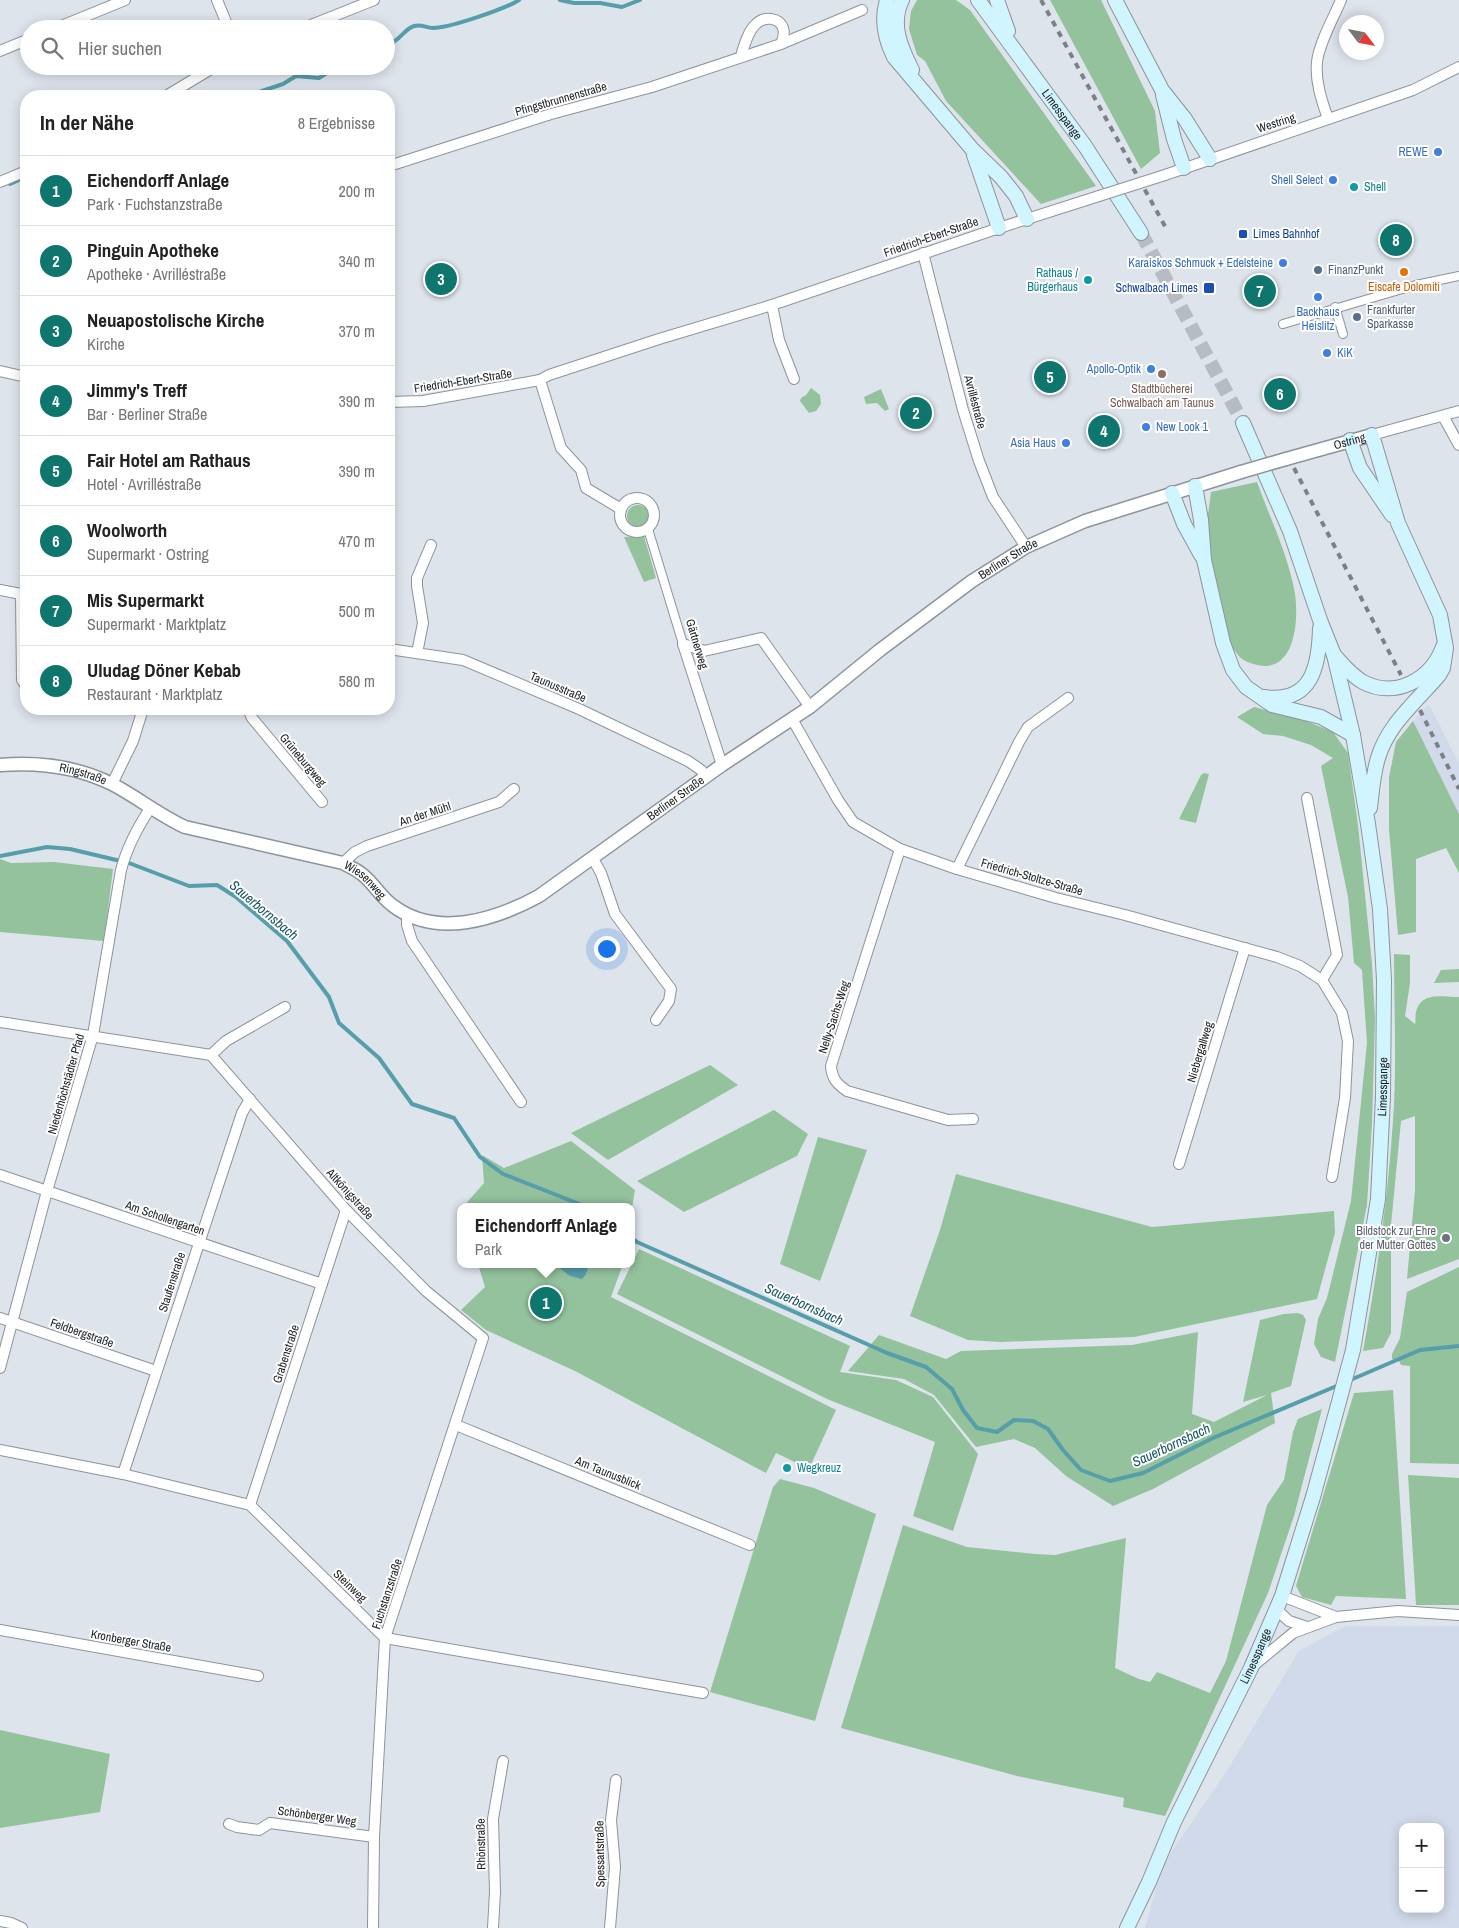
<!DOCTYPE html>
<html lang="de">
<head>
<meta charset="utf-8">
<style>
  body { margin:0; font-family:"Archivo Narrow",sans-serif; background:#f2f2f2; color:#222 }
  .controls { position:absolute; right:15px; bottom:15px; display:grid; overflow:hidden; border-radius:10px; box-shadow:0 2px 12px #0003 }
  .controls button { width:45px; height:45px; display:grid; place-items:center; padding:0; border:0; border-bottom:1px solid #e0e0e0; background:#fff; color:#222; font:25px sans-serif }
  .compass { position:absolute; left:1339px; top:15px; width:45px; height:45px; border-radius:50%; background:#fff; box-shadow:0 2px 12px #0003; rotate:122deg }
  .you { position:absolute; left:606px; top:948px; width:18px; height:18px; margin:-12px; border:4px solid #fff; border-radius:50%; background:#1a73e8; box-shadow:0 0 0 8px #1a73e833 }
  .badge { display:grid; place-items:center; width:32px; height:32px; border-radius:50%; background:#0f766e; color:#fff; font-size:16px; font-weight:700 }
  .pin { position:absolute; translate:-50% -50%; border:2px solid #fff; box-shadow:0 1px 5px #0006 }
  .popup { position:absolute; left:457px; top:1203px; width:178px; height:65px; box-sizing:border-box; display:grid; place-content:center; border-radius:10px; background:#fff; filter:drop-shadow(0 1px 4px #0005); font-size:16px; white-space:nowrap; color:#767676 }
  .popup b { font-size:19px; color:#222 }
  .popup::after { content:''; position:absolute; left:50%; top:100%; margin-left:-10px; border:10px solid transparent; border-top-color:#fff }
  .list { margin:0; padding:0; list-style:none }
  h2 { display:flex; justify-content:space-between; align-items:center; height:65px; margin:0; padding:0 20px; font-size:21px }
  h2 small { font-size:16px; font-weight:400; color:#767676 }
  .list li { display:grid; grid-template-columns:32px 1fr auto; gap:15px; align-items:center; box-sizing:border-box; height:70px; padding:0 20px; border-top:1px solid #e0e0e0 }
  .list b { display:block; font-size:19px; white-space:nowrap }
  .list p { margin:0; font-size:16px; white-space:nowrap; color:#767676 }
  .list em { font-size:16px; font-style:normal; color:#767676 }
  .icon { flex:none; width:28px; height:28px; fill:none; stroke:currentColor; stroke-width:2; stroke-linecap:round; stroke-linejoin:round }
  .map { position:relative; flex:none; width:1459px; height:1928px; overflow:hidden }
  .search { position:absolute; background:#fff; box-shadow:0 2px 12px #0003; left:20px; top:20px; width:375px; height:55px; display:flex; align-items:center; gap:12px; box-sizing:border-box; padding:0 18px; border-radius:28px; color:#767676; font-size:19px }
  .panel { position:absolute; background:#fff; box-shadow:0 2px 12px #0003; left:20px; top:90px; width:375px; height:625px; border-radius:20px }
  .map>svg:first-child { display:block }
</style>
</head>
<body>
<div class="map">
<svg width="1459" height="1928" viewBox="0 0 1459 1928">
  <rect width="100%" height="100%" fill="#dee4ec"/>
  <g fill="#d1daea" fill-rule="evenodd">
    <path d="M1429,704L1459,763V814L1413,721Z"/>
    <path d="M1345,1626H1459V1928H1145L1162,1866L1228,1769L1299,1651ZM1403,1827H1440V1909H1403Z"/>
  </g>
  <g fill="#93c29d">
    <path d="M917,0H956L970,10L1096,186L1041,204L946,101L925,61L917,55L909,29L911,11Z"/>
    <path d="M1050,0H1101L1155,111L1160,153L1141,169Z"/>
    <path d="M811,388L820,395L821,404L816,411L809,413L800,401L801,398L806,395Z"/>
    <path d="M881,389L889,409L885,411L877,403L866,404L864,397Z"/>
    <path d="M1257,482C1270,518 1289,557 1295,594C1299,620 1295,674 1257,665C1250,663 1242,661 1238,655C1217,629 1215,584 1211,553C1210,543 1207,532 1207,522C1208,512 1210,502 1211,492Z"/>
    <circle cx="638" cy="516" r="11"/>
    <path d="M644,536L656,578L644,582L624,537Z"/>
    <path d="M1254,707L1306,721L1333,732L1348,753L1358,825L1372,964L1375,1019L1372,1124L1367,1205L1335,1362L1321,1357L1314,1344L1318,1319L1327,1298L1351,1201L1367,1043L1362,970L1354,963L1348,897L1321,766L1333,758L1311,745L1283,736L1263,734L1237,717Z"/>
    <path d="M1413,721L1459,814V873L1446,848L1416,859V932L1398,935L1389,829V777L1396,742Z"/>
    <path d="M1204,773L1209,774L1196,823L1179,819L1201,775Z"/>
    <path d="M0,859L11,863L54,862L113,869L104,941L0,932Z"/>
    <path d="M1394,954L1410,955V983L1405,1016L1415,1024C1416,1021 1415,1016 1416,1012C1421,991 1443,997 1459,997V1259L1407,1279L1415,1190V1116L1401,1121L1391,1225V1333L1383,1348L1363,1351C1377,1275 1388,1198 1393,1121C1397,1066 1394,1010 1394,954Z"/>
    <path d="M1459,969V982L1434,983L1441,970Z"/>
    <path d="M710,1065L738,1085L608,1160L571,1133Z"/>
    <path d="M774,1110L808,1134L797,1156L684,1212L637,1181Z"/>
    <path d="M818,1137L867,1150L820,1281L780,1264Z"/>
    <path d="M571,1141L635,1190L631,1213V1207H463L484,1183L482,1155L504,1168Z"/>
    <path d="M956,1174L1152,1227L1334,1211L1335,1233L1317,1299L1134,1337L1001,1342L968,1340L910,1316L940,1230Z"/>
    <path d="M639,1249L850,1346L840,1372L896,1380L933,1397L978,1454L953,1531L913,1516L935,1442L827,1399L617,1294Z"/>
    <path d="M478,1264H554L586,1274L590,1264H623L611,1297L836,1410L809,1469L776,1453L766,1473L575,1371L486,1330L461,1310L485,1287Z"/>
    <path d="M1459,1267V1464L1410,1463V1366L1401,1365L1399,1361L1392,1359V1354L1400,1338L1407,1292Z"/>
    <path d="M1298,1313L1303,1315L1306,1320L1291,1386L1271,1393L1275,1423L1153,1489L1113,1506L1066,1476L1035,1448L1014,1439L976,1447L934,1395L904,1379L848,1371L879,1335L946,1359L961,1351L1132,1345L1198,1332L1192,1414L1214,1422L1267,1395L1243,1402L1260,1320L1284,1314Z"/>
    <path d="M1393,1390L1406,1599L1336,1596L1331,1605L1302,1597L1296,1586L1354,1393Z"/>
    <path d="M1322,1409L1294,1516L1268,1593L1165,1816L1123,1807L1124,1798L1017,1776L841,1728L903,1525L967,1547L1035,1554L1055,1555L1126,1538L1115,1668L1139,1679L1150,1682L1157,1672L1210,1693L1226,1661L1267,1505L1284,1480L1293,1432L1298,1419Z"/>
    <path d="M1408,1475L1459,1478V1605H1416Z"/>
    <path d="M780,1479L814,1488L876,1514L815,1721L710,1692L773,1487Z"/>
    <path d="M0,1730L110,1754L100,1812L0,1828Z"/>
  </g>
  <path fill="#559eaa" d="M554,1264H590L586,1274L582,1279L570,1276Z"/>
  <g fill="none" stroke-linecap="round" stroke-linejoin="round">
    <g stroke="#559eaa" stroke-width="4">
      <path d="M560,0L574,3H600L622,7L640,0"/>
      <path d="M386,46C399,42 404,29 414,26C422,24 426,28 433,28C449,28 505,9 519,0"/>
      <path d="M247,96L283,84L296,76L319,78L338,66"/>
      <path d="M10,184L26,177"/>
      <path d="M0,856L47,847L70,849L129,863L189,886L217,885L236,897L287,941L329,997L339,1023L379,1058L412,1104L454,1118L480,1157L503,1174L587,1207"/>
      <path d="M631,1238L637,1242L887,1353L926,1367L952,1389L963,1410L977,1428L997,1432L1014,1420L1033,1421L1048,1429L1063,1450L1081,1470L1110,1481L1143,1473L1213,1438L1339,1385"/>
      <path d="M1348,1381L1420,1350L1459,1346"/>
    </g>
    <path stroke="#b7bcc3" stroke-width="14" stroke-dasharray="14 7" stroke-linecap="butt" d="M1141,233L1243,423"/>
    <defs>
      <g id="pedestrian">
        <path d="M1335,307L1343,334"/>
        <path d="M1283,324L1416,285L1459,276"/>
        <path d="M648,529L683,644"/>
      </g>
      <g id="minor">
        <path d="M217,0L229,29"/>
        <path d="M54,29L125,0"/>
        <path d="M301,29L374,0"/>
        <path d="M781,44L862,10"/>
        <path d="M0,51L29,39"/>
        <path d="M166,96L216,66"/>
        <path d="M1328,119C1322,101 1315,82 1317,62C1319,43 1334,17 1341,0"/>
        <path d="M389,166L551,114L652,87L781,44C783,39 785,33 783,28C779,17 764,16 756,24C748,31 744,46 741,56"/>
        <path d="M1165,175L1413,90L1459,67"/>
        <path d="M0,182L26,171"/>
        <path d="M923,253L963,410L979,461L993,497L1026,547"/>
        <path d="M772,305L779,340L794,379"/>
        <path d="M0,371L26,377"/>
        <path d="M540,380L561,448L581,470L586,488L621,509"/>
        <path d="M389,402L423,401L540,380L549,375L659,339L772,305L999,228L1099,196"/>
        <path d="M1443,416L1459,445"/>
        <path d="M1372,435L1459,411"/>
        <circle cx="637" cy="515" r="17"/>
        <path d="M0,590L26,595"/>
        <path d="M21,594L22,680L26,686"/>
        <path d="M683,644L704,651L761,638L810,707"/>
        <path d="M683,644L722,765"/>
        <path d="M389,649L463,660L579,709L688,761L701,770L706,777"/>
        <path d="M417,653L423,623L417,586V578L431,545"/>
        <path d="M248,709L252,718L322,802"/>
        <path d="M792,719L838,800L853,822L900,849L957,869L1056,898L1125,915L1277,957L1300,966L1322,980L1342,1013L1348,1041L1345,1098L1332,1177"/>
        <path d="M112,784L133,741L143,709"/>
        <path d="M1307,798L1337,955L1322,980"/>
        <path d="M900,849L831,1066C832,1079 837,1084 847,1091L948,1120L973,1119"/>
        <path d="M593,859L601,873L615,914L671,989L669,1001L656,1020"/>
        <path d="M343,863L355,852L367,846L499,802L514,789"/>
        <path d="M957,869L1019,742L1028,727L1068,698"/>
        <path d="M407,916V925L412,941L521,1102"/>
        <path d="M0,1022L211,1055L346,1210L426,1291L483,1338L385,1638L374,1837L373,1928"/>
        <path d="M211,1055L226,1041L285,1007"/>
        <path d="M1179,1164L1245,948"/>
        <path d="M0,1175L322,1284"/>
        <path d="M0,1318L156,1371"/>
        <path d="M0,1368L47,1191L93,1035L121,870C127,847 137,828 151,807"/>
        <path d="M456,1425L750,1545"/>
        <path d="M0,1450L123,1474L250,1505L385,1638L703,1693"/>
        <path d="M123,1474L242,1113L250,1099"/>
        <path d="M250,1505L346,1210"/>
        <path d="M1282,1596L1336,1617"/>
        <path d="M1277,1610L1289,1621L1307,1627"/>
        <path d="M0,1630L258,1676"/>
        <path d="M1253,1666L1293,1633L1336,1617L1398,1611L1459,1615"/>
        <path d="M229,1824L237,1827L259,1830L270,1823L374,1837"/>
        <path d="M0,1921L11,1923L22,1928"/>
        <path d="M493,1928L495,1892L493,1819L503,1761"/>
        <path d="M610,1928L615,1867L611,1820L616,1780"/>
      </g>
      <g id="tertiary">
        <path id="s1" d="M1286,459L1372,435"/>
        <path id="s2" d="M0,765C38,762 78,767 112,784C137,797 159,815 185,827L343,863C350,867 357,870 363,875C374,884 381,897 392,905C436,939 495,920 539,896L722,765L810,707L880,650L972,581L1026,547L1085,521L1241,472"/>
      </g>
      <g id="secondary">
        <path d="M887,0C881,20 885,39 894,57L972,149L1001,177L1016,196L1027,219"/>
        <path d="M902,0C890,24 901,48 912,70"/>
        <path id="s3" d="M978,0L1085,146L1141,233"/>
        <path d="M997,0L1008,31"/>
        <path d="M1115,0L1162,90L1185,119L1210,159"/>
        <path d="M1163,95L1174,139L1184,168"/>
        <path d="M974,155L999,228"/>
        <path d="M1350,440L1360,468L1392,515"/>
        <path d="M1195,486L1201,520L1204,560L1223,643L1233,670L1246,687L1272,705L1321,717L1353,735"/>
        <path d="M1172,493L1184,524L1201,555"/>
        <path d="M1334,655C1343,665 1352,676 1363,682C1395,699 1431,680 1443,647"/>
        <path d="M1264,697C1312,704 1319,666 1320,628"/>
        <path d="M1370,808C1372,791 1373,774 1378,758C1388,724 1417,701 1439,675L1443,668L1446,648L1440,615L1398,523L1372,435"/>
        <path id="s4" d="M1127,1928L1149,1882L1174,1822L1251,1668L1282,1596L1313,1497L1353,1350L1378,1199L1383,1097L1384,980L1380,909L1368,824L1353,735L1334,655L1320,620L1290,531L1243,423"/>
      </g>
    </defs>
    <use href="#pedestrian" stroke="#8e939b" stroke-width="10"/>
    <use href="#minor" stroke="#8e939b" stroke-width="12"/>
    <use href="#tertiary" stroke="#8e939b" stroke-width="15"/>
    <use href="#secondary" stroke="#8e939b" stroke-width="16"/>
    <use href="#pedestrian" stroke="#fff" stroke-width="8"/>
    <use href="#minor" stroke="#fff" stroke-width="10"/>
    <use href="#tertiary" stroke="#fff" stroke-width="12"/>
    <use href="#secondary" stroke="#d1f5ff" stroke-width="14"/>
    <g stroke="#7d8187" stroke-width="4" stroke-dasharray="6 6" stroke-linecap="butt">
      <path d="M1041,0L1167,230"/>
      <path d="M1294,468L1401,675"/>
      <path d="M1420,710L1459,789"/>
    </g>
    <defs>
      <path id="minor-bridge" d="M1099,196L1165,175"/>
      <path id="tertiary-bridge" d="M1241,472L1286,459"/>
    </defs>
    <use href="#minor-bridge" stroke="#8e939b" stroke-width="12" stroke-linecap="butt"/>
    <use href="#tertiary-bridge" stroke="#8e939b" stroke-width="15" stroke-linecap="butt"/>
    <use href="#minor-bridge" stroke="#fff" stroke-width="10"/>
    <use href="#tertiary-bridge" stroke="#fff" stroke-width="12"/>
  </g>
  <g fill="#3f7fe0" stroke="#fff" stroke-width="2">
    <circle cx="1438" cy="152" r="5"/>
    <circle cx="1333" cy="180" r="5"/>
    <circle cx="1283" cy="263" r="5"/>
    <circle cx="1318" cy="297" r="5"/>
    <circle cx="1327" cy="353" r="5"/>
    <circle cx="1151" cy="369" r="5"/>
    <circle cx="1146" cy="427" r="5"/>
    <circle cx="1066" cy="443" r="5"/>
  </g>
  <g fill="#0f9aa8" stroke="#fff" stroke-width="2">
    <circle cx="1354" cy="187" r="5"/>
    <circle cx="1088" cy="280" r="5"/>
    <circle cx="787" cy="1468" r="5"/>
  </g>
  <g fill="#1a4fb4" stroke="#fff" stroke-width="2">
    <rect x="1238" y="229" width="10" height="10" rx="2.5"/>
    <rect x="1203" y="282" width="12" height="12" rx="2.5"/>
  </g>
  <g fill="#5c6f8a" stroke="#fff" stroke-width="2">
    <circle cx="1318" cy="270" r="5"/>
    <circle cx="1357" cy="317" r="5"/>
  </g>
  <circle fill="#e8710a" stroke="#fff" stroke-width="2" cx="1404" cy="272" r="5"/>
  <circle fill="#8d6e63" stroke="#fff" stroke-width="2" cx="1162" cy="374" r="5"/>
  <circle fill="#6b7280" stroke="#fff" stroke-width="2" cx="1446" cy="1238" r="5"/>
  <g text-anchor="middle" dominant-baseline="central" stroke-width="4" stroke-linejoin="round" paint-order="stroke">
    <g font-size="12" fill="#1c1e21" stroke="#fff">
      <text transform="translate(561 99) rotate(-16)">Pfingstbrunnenstraße</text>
      <text stroke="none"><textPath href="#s3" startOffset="142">Limesspange</textPath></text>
      <text transform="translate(1276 123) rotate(-18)">Westring</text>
      <text transform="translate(931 237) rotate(-19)">Friedrich-Ebert-Straße</text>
      <text transform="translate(463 381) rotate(-9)">Friedrich-Ebert-Straße</text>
      <text transform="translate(975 402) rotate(75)">Avrilléstraße</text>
      <text stroke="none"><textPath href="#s1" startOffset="66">Ostring</textPath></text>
      <text stroke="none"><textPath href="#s2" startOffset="1161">Berliner Straße</textPath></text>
      <text transform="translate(697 644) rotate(73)">Gärtnerweg</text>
      <text transform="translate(558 687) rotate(23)">Taunusstraße</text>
      <text transform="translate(303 760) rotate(50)">Grüneburgweg</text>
      <text stroke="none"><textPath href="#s2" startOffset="84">Ringstraße</textPath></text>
      <text stroke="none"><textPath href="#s2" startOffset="751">Berliner Straße</textPath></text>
      <text transform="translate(425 814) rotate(-18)">An der Mühl</text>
      <text transform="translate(1032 877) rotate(16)">Friedrich-Stoltze-Straße</text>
      <text stroke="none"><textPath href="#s2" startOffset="390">Wiesenweg</textPath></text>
      <text transform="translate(834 1017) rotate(-72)">Nelly-Sachs-Weg</text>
      <text transform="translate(1200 1052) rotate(-73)">Niebergallweg</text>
      <text transform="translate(66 1084) rotate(-74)">Niederhöchstädter Pfad</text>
      <text stroke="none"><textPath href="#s4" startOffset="888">Limesspange</textPath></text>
      <text transform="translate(350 1194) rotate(48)">Altkönigstraße</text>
      <text transform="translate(165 1218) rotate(19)">Am Schollengarten</text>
      <text transform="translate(172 1282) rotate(-72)">Staufenstraße</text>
      <text transform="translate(82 1333) rotate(19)">Feldbergstraße</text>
      <text transform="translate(286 1354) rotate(-72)">Grabenstraße</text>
      <text transform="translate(608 1473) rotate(22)">Am Taunusblick</text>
      <text transform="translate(350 1586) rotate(44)">Steinweg</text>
      <text transform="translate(387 1594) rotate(-72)">Fuchstanzstraße</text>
      <text transform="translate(131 1641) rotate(10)">Kronberger Straße</text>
      <text stroke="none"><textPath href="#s4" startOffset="301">Limesspange</textPath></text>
      <text transform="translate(317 1816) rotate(8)">Schönberger Weg</text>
      <text transform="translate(481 1844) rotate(-91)">Rhönstraße</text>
      <text transform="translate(600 1854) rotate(-91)">Spessartstraße</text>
    </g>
    <g font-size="12" fill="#366cbe" stroke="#fff" text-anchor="end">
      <text x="1428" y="152">REWE</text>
      <text x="1323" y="180">Shell Select</text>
      <text x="1273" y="263">Karaiskos Schmuck + Edelsteine</text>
      <text x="1318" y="312" text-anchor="middle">Backhaus<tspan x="1318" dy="14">Heislitz</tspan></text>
      <text x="1337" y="353" text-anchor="start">KiK</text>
      <text x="1141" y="369">Apollo-Optik</text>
      <text x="1156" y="427" text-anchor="start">New Look 1</text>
      <text x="1056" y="443">Asia Haus</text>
    </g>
    <g font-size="12" fill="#0d838f" stroke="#fff" text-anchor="start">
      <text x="1364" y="187">Shell</text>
      <text x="1078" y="273" text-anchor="end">Rathaus /<tspan x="1078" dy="14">Bürgerhaus</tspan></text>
      <text x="797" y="1468">Wegkreuz</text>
    </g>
    <g font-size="12" fill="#164399" stroke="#fff" text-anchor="start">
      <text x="1253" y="234">Limes Bahnhof</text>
      <text x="1198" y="288" text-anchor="end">Schwalbach Limes</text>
    </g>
    <g font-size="12" fill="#4e5e75" stroke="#fff" text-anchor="start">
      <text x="1328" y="270">FinanzPunkt</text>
      <text x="1367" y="310">Frankfurter<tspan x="1367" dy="14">Sparkasse</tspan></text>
    </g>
    <g font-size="12" fill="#c56008" stroke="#fff">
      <text x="1404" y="287">Eiscafe Dolomiti</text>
    </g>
    <g font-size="12" fill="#785e54" stroke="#fff">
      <text x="1162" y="389">Stadtbücherei<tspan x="1162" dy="14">Schwalbach am Taunus</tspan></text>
    </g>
    <g font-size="12" fill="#5b616d" stroke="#fff" text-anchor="end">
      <text x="1436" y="1231">Bildstock zur Ehre<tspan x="1436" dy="14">der Mutter Gottes</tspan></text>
    </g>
    <g font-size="14" font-style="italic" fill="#185660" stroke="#fff">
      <text transform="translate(264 910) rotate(40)">Sauerbornsbach</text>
      <text transform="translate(804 1304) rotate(24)">Sauerbornsbach</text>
      <text transform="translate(1171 1445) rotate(-25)">Sauerbornsbach</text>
    </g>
  </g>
</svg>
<div class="controls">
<button>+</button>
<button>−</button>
</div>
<svg class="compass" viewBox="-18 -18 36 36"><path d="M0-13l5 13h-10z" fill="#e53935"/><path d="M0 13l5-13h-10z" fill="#767676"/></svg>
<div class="you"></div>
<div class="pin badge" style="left:546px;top:1303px">1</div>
<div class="popup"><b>Eichendorff Anlage</b>Park</div>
<div class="pin badge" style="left:916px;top:413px">2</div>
<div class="pin badge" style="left:441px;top:279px">3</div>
<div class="pin badge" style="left:1104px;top:431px">4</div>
<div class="pin badge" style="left:1050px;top:377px">5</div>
<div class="pin badge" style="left:1280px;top:394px">6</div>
<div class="pin badge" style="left:1260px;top:291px">7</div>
<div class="pin badge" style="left:1396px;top:240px">8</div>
<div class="search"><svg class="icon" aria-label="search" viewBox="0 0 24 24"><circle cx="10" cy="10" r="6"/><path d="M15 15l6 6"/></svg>Hier suchen</div>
<section class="panel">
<h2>In der Nähe<small>8 Ergebnisse</small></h2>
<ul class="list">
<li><span class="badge">1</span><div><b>Eichendorff Anlage</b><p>Park · Fuchstanzstraße</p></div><em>200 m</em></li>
<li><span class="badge">2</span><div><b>Pinguin Apotheke</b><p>Apotheke · Avrilléstraße</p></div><em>340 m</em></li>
<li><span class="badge">3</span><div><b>Neuapostolische Kirche</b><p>Kirche</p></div><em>370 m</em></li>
<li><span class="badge">4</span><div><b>Jimmy's Treff</b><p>Bar · Berliner Straße</p></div><em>390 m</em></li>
<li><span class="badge">5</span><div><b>Fair Hotel am Rathaus</b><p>Hotel · Avrilléstraße</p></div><em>390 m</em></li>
<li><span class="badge">6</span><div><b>Woolworth</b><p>Supermarkt · Ostring</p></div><em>470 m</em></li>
<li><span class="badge">7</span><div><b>Mis Supermarkt</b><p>Supermarkt · Marktplatz</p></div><em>500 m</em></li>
<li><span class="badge">8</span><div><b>Uludag Döner Kebab</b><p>Restaurant · Marktplatz</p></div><em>580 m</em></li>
</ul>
</section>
</div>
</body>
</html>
